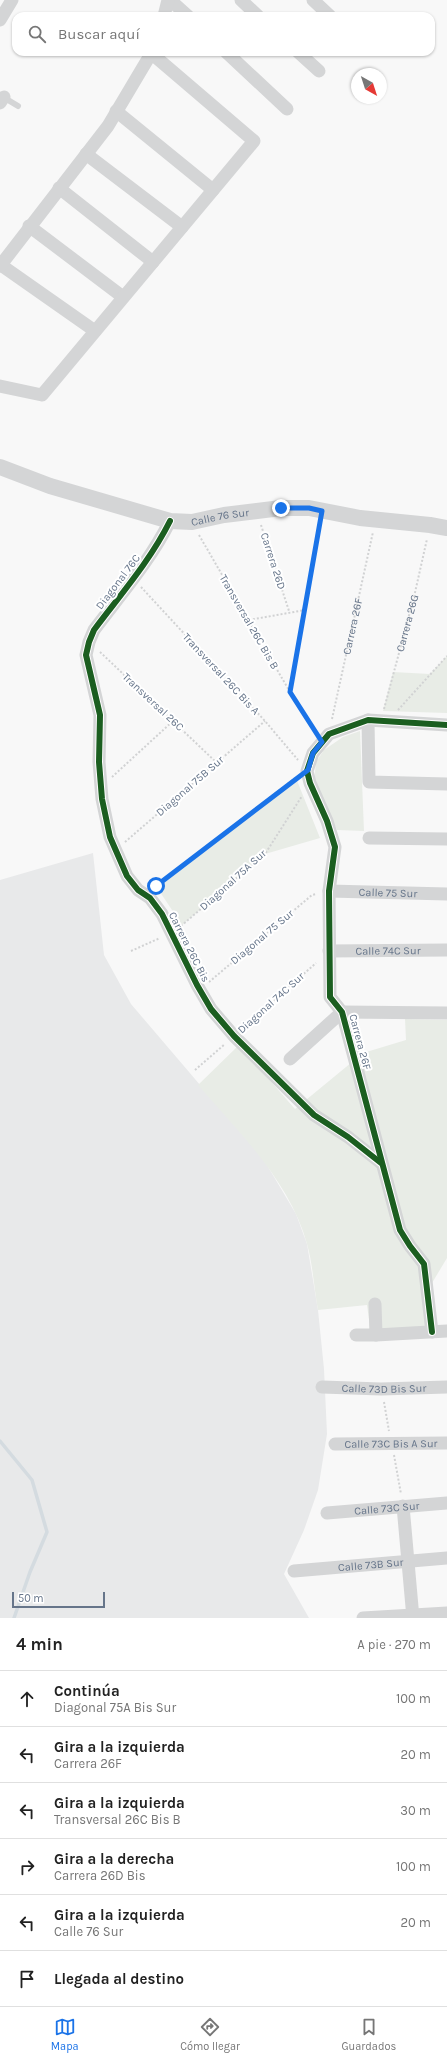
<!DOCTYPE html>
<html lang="es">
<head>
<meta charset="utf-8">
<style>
  body { margin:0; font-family:Karla,sans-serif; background:#f6f6f6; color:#222 }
  .compass { position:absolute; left:351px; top:68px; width:36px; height:36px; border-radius:50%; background:#fff; box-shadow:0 1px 3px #0004; rotate:141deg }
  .scale { position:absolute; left:12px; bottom:10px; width:93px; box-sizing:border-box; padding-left:4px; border:2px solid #66758a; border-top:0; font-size:11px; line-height:14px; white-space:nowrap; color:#66758a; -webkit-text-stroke:3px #fff; paint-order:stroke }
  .stop { position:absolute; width:12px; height:12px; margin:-9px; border:3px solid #1a73e8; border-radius:50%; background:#fff }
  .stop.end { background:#1a73e8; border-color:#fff; box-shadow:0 1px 4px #0008 }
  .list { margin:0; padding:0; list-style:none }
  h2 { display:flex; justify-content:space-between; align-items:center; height:52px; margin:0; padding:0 16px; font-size:17px }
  h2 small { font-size:13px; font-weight:400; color:#767676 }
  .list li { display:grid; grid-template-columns:26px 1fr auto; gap:12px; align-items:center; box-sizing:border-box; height:56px; padding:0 16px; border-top:1px solid #e0e0e0 }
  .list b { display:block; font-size:15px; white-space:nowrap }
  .list p { margin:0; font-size:13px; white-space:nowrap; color:#767676 }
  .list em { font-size:13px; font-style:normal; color:#767676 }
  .icon { flex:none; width:22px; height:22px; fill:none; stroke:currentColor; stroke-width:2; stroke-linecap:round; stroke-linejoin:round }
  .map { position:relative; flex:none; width:447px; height:1618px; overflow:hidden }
  .search { position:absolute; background:#fff; box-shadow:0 1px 3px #0004; left:12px; right:12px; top:12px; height:44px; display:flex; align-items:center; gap:10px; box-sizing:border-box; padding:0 14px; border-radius:12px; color:#767676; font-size:15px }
  .sheet { height:388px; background:#fff }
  nav { display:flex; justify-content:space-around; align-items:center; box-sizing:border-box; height:56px; border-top:1px solid #e0e0e0; background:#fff; font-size:11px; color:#767676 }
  nav a { display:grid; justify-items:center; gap:2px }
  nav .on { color:#1a73e8 }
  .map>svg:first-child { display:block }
</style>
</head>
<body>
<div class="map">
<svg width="447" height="1618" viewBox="0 0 447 1618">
  <rect width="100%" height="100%" fill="#f8f8f8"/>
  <path fill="#e8e9ea" d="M93,853L104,955L131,1004L264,1160L296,1214L307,1244L318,1310L324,1369L327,1434L318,1490L304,1530L284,1574L309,1618H0V880Z"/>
  <g fill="#e8ece6">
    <path d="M447,656V713L383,711L393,672L430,674Z"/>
    <path d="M360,731L364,831L337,830L314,782L316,762L324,750L343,737Z"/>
    <path d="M296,778L320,838L265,854L182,925L156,886Z"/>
    <path d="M405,1019L447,1020V1258L432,1283L435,1327L371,1334L367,1305L318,1310C314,1289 313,1265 307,1244C290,1182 239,1132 198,1085L239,1045L295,1109L363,1053L406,1040Z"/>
  </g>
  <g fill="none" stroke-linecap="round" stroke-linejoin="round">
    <path stroke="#d4dbe0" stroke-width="3.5" d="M0,1441L32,1480L47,1532L30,1572L14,1618"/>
    <g stroke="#d1d2d3" stroke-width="2" stroke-dasharray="2 2" stroke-linecap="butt">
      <path d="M261,525L289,611"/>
      <path d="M199,535L290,692L315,730"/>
      <path d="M141,587L265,721L298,760"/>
      <path d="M249,620L305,610"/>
      <path d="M100,652L217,763"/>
      <path d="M290,692L320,524"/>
      <path id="s1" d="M384,709L414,597L427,539"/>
      <path d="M398,710L447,656"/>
      <path id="s2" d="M332,719L373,532"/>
      <path d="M112,777L173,721"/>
      <path d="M125,842L265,721"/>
      <path d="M155,887L295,778"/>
      <path d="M181,926L265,854L302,796"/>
      <path d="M131,951L160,938"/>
      <path d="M209,982L312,895L316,894"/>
      <path d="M244,1027L316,963"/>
      <path d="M195,1070L225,1044"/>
      <path d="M384,1402L389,1431"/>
      <path d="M394,1455L401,1494"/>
    </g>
    <path stroke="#d4d5d6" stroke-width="6" d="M3,97L18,106"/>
    <g stroke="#d4d5d6" stroke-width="13">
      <path d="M170,0L188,16"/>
      <path d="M241,0L258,16"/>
      <path d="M313,0L330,16"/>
      <path d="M164,16L168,0"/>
      <path d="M0,20L12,0"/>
      <path d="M226,52L287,109"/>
      <path d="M298,52L319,71"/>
      <path d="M0,103L4,97"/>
      <path d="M116,111L213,190"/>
      <path d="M86,154L182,227"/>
      <path d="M59,188L153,262"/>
      <path d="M29,226L123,297"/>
      <path d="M1,265L95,331"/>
      <path d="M0,266L108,126L152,52"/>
      <path d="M0,386L42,395L254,141L151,53"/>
      <path d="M170,521C150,561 121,594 94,630L89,642L86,655L100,715L99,762L102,799L110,837L127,876L138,890L150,898L162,914L197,985L211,1009L234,1036L314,1115L348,1137L381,1163"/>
      <path d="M368,720L369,782L447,784"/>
      <path d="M369,838L447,839"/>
      <path id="s3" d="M329,891L447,894"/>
      <path id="s4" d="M329,951L447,950"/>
      <path d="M342,1012L447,1013"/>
      <path d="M290,1059L342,1012"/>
      <path d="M375,1304L376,1335L447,1331"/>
      <path d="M432,1332L424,1264L410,1246L400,1230L342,1012L330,997L329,891L335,847L327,821L310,783L307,771L313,753L329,734L368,720L447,725"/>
      <path d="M356,1335H376"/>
      <path id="s5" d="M322,1387L381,1389L447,1387"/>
      <path id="s6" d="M335,1444L447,1443"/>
      <path d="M403,1506L413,1618"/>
      <path id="s7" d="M327,1513L447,1503"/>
      <path id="s8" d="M294,1571L447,1558"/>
      <path d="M363,1618L447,1613"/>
    </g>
    <path stroke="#d4d5d6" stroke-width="16" id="s9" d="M0,467L50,486L170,521L192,522L224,515L281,508H309L360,518L430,525L447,528"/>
    <defs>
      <g id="cycleway">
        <path d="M170,521C150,561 121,594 94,630L89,642L86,655L100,715L99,762L102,799L110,837L127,876L138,890L150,898L162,914L197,985L211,1009L234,1036L314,1115L348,1137L381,1163"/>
        <path d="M432,1332L424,1264L410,1246L400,1230L342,1012L330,997L329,891L335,847L327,821L310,783L307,771L313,753L329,734L368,720L447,725"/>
      </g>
    </defs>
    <use href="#cycleway" stroke="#fff" stroke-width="8"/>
    <use href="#cycleway" stroke="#1b5e20" stroke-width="6"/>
  </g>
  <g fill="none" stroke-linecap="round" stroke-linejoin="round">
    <path stroke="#1a73e8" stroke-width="5" d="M156,886L308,770L313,753L322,742L290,692L322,511L309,508H281"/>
  </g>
  <g text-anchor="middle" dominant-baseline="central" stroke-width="4" stroke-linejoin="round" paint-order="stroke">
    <g font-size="11" fill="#66758a" stroke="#fff">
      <text stroke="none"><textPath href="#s9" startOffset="229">Calle 76 Sur</textPath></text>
      <text transform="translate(273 561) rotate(72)">Carrera 26D</text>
      <text transform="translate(118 582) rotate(-53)">Diagonal 76C</text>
      <text transform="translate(249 622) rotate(60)">Transversal 26C Bis B</text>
      <text stroke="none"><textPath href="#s1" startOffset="89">Carrera 26G</textPath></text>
      <text stroke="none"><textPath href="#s2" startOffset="95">Carrera 26F</textPath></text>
      <text transform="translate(221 674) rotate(47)">Transversal 26C Bis A</text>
      <text transform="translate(153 702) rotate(43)">Transversal 26C</text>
      <text transform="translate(190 786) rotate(-41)">Diagonal 75B Sur</text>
      <text transform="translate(233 880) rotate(-42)">Diagonal 75A Sur</text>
      <text stroke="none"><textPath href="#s3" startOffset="59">Calle 75 Sur</textPath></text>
      <text transform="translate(262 937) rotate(-40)">Diagonal 75 Sur</text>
      <text transform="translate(189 947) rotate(63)">Carrera 26C Bis</text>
      <text stroke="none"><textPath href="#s4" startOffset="59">Calle 74C Sur</textPath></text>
      <text transform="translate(271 1003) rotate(-42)">Diagonal 74C Sur</text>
      <text transform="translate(360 1042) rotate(75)">Carrera 26F</text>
      <text stroke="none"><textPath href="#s5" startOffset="62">Calle 73D Bis Sur</textPath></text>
      <text stroke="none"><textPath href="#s6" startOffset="56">Calle 73C Bis A Sur</textPath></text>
      <text stroke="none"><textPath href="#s7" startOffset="60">Calle 73C Sur</textPath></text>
      <text stroke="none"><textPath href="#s8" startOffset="77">Calle 73B Sur</textPath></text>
    </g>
  </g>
</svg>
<svg class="compass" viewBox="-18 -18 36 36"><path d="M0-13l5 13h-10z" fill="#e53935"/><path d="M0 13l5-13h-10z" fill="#767676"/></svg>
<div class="scale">50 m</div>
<div class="stop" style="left:156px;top:886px"></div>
<div class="stop end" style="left:281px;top:508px"></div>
<div class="search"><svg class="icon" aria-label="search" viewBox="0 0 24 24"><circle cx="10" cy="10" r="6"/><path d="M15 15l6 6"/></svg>Buscar aquí</div>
</div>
<section class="sheet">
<h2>4 min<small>A pie · 270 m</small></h2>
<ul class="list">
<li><svg class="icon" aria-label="ahead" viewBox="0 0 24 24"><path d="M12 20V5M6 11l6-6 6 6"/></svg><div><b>Continúa</b><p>Diagonal 75A Bis Sur</p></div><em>100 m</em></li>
<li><svg class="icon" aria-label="left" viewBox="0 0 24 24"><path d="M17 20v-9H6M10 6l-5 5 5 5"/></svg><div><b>Gira a la izquierda</b><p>Carrera 26F</p></div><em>20 m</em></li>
<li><svg class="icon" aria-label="left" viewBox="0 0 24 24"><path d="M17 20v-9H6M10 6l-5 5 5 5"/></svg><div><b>Gira a la izquierda</b><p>Transversal 26C Bis B</p></div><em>30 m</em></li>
<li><svg class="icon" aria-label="right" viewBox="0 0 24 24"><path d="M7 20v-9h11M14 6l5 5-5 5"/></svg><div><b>Gira a la derecha</b><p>Carrera 26D Bis</p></div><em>100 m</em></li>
<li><svg class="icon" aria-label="left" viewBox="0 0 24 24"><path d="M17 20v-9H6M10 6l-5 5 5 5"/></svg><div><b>Gira a la izquierda</b><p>Calle 76 Sur</p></div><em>20 m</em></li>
<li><svg class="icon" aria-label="arrive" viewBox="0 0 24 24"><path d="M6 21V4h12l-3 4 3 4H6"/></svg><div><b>Llegada al destino</b></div></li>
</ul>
</section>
<nav>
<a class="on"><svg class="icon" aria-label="map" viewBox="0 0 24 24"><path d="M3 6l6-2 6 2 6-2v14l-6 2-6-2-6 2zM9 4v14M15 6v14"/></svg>Mapa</a>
<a><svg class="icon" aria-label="directions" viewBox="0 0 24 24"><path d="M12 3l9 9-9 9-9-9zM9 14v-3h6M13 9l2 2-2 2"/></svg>Cómo llegar</a>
<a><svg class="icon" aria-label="saved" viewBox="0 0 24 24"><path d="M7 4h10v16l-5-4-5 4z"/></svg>Guardados</a>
</nav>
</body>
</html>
